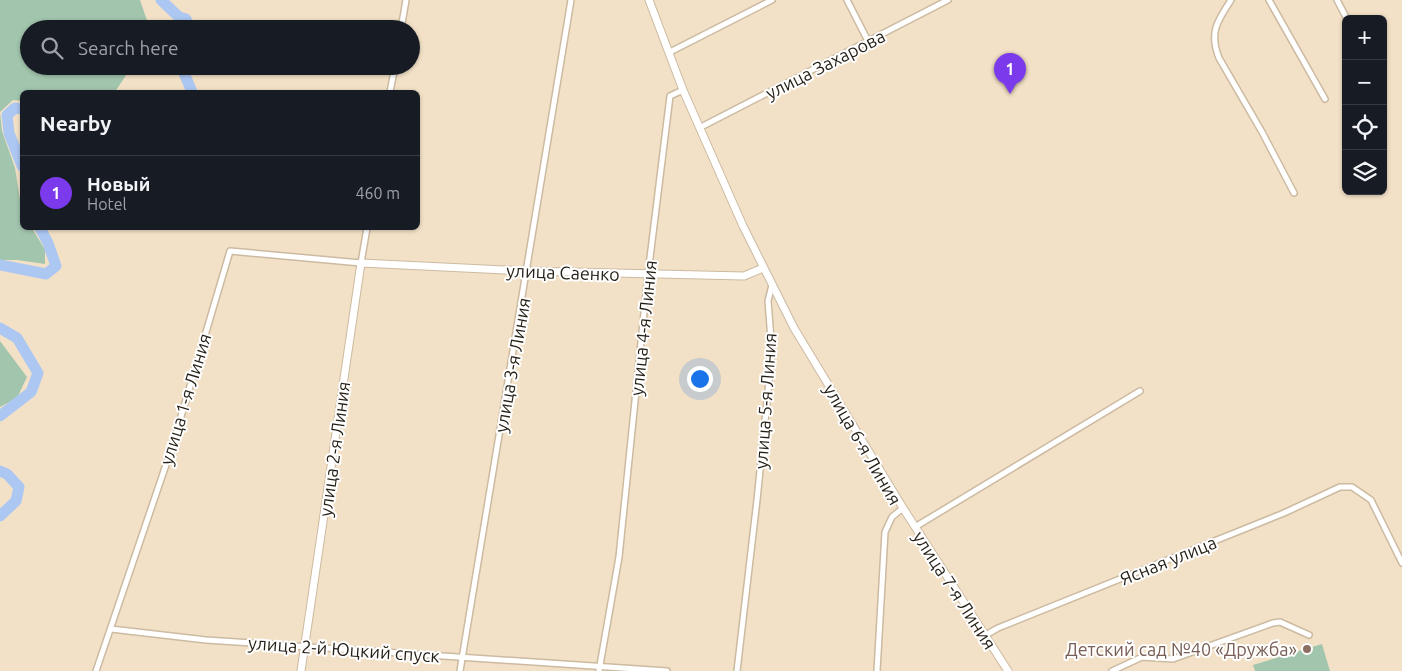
<!DOCTYPE html>
<html lang="en">
<head>
<meta charset="utf-8">
<style>
  body { margin:0; font-family:Ubuntu,sans-serif; background:#242831; color:#f1f3f6 }
  .controls { position:absolute; right:15px; top:15px; display:grid; overflow:hidden; border-radius:8px; box-shadow:0 1px 4px #0004 }
  .controls button { width:45px; height:45px; display:grid; place-items:center; padding:0; border:0; border-bottom:1px solid #363941; background:#171b24; color:#f1f3f6; font:25px sans-serif }
  .you { position:absolute; left:699px; top:378px; width:18px; height:18px; margin:-12px; border:4px solid #fff; border-radius:50%; background:#1a73e8; box-shadow:0 0 0 8px #1a73e833 }
  .badge { display:grid; place-items:center; width:32px; height:32px; border-radius:50%; background:#7c3aed; color:#fff; font-size:16px; font-weight:700 }
  .pin { position:absolute; translate:-50% -41px; filter:drop-shadow(0 1px 2px #0008) }
  .pin::after { content:''; position:absolute; top:26px; width:18px; height:15px; background:inherit; clip-path:polygon(0 0,100% 0,50% 100%) }
  .list { margin:0; padding:0; list-style:none }
  h2 { display:flex; justify-content:space-between; align-items:center; height:65px; margin:0; padding:0 20px; font-size:21px }
  h2 small { font-size:16px; font-weight:400; color:#9ea1a6 }
  .list li { display:grid; grid-template-columns:32px 1fr auto; gap:15px; align-items:center; box-sizing:border-box; height:75px; padding:0 20px; border-top:1px solid #363941 }
  .list b { display:block; font-size:19px; white-space:nowrap }
  .list p { margin:0; font-size:16px; white-space:nowrap; color:#9ea1a6 }
  .list em { font-size:16px; font-style:normal; color:#9ea1a6 }
  .icon { flex:none; width:28px; height:28px; fill:none; stroke:currentColor; stroke-width:2; stroke-linecap:round; stroke-linejoin:round }
  .map { position:relative; flex:none; width:1402px; height:671px; overflow:hidden }
  .search { position:absolute; background:#171b24; box-shadow:0 1px 4px #0004; left:20px; top:20px; width:400px; height:55px; display:flex; align-items:center; gap:12px; box-sizing:border-box; padding:0 18px; border-radius:28px; color:#9ea1a6; font-size:19px }
  .panel { position:absolute; background:#171b24; box-shadow:0 1px 4px #0004; left:20px; top:90px; width:400px; height:140px; border-radius:8px }
  .map>svg:first-child { display:block }
</style>
</head>
<body>
<div class="map">
<svg width="1402" height="671" viewBox="0 0 1402 671">
  <rect width="100%" height="100%" fill="#f3e1c7"/>
  <g fill="#a2c5ad">
    <path d="M0,0H140L150,29H29V66H132L115,92H22V101L13,100L0,112L2,131L15,168L22,212V228H32L45,250V264L17,260H0Z"/>
    <path d="M0,341L27,377L17,398L0,407Z"/>
    <path d="M1322,644L1330,671H1255L1253,665Z"/>
  </g>
  <g fill="none" stroke-linecap="round" stroke-linejoin="round">
    <g stroke="#acc7f2" stroke-width="11">
      <path d="M161,0L179,17L186,19L190,29"/>
      <path d="M181,66L192,92"/>
      <path d="M22,109L15,108L7,115L9,133L22,166"/>
      <path d="M0,265L46,274L56,266L48,243L40,228"/>
      <path d="M0,328L17,338L38,373L31,392L0,416"/>
      <path d="M0,471L7,474L19,487L16,501L0,516"/>
    </g>
    <defs>
      <g id="street">
        <path d="M847,0L868,41"/>
        <path d="M1231,0C1217,21 1209,33 1219,58L1262,132L1294,193"/>
        <path d="M1269,0L1325,99"/>
        <path d="M1337,0L1347,19"/>
        <path d="M401,29L406,0"/>
        <path d="M670,52L772,0"/>
        <path d="M390,92L395,66"/>
        <path d="M701,127L948,0"/>
        <path d="M915,527L1140,391"/>
        <path d="M111,629L206,640L667,671"/>
        <path d="M984,636L998,628L1284,513L1340,487H1352L1371,500L1402,563"/>
        <path d="M96,671L172,447L230,251L361,263L367,228"/>
        <path d="M460,671L571,0"/>
        <path d="M599,671L619,557L648,274L670,96L683,90"/>
        <path d="M737,671L757,500L772,352L768,301L772,285"/>
        <path d="M877,671L885,532L892,517L903,508"/>
        <path d="M1112,671L1142,657L1173,659L1273,623L1280,622L1309,635"/>
      </g>
      <g id="secondary">
        <path d="M649,0L683,90L743,226L794,328L903,508L1008,671"/>
        <path d="M301,671L361,263L528,271L744,276L763,268"/>
      </g>
    </defs>
    <use href="#street" stroke="#ccbaa1" stroke-width="8"/>
    <use href="#secondary" stroke="#ccbaa1" stroke-width="9"/>
    <use href="#street" stroke="#fff" stroke-width="5"/>
    <use href="#secondary" stroke="#fff" stroke-width="7"/>
  </g>
  <circle fill="#8d6e63" stroke="#fff" stroke-width="2" cx="1307" cy="649" r="5"/>
  <g text-anchor="middle" dominant-baseline="central" stroke-width="4" stroke-linejoin="round" paint-order="stroke">
    <g font-size="18" fill="#251f15" stroke="#fff">
      <text transform="translate(825 64) rotate(-27)">улица Захарова</text>
      <text transform="translate(563 272) rotate(2)">улица Саенко</text>
      <text transform="translate(643 328) rotate(-84)">улица 4-я Линия</text>
      <text transform="translate(512 365) rotate(-80)">улица 3-я Линия</text>
      <text transform="translate(185 399) rotate(-73)">улица 1-я Линия</text>
      <text transform="translate(765 401) rotate(-86)">улица 5-я Линия</text>
      <text transform="translate(863 444) rotate(60)">улица 6-я Линия</text>
      <text transform="translate(334 449) rotate(-82)">улица 2-я Линия</text>
      <text transform="translate(1168 560) rotate(-22)">Ясная улица</text>
      <text transform="translate(955 590) rotate(57)">улица 7-я Линия</text>
      <text transform="translate(344 649) rotate(4)">улица 2-й Юцкий спуск</text>
    </g>
    <g font-size="18" fill="#785e54" stroke="#fff" text-anchor="end">
      <text x="1297" y="649">Детский сад №40 «Дружба»</text>
    </g>
  </g>
</svg>
<div class="controls">
<button>+</button>
<button>−</button>
<button><svg class="icon" aria-label="locate" viewBox="0 0 24 24"><circle cx="12" cy="12" r="6"/><path d="M12 2v4M12 18v4M2 12h4M18 12h4"/></svg></button>
<button><svg class="icon" aria-label="layers" viewBox="0 0 24 24"><path d="M12 4l9 5-9 5-9-5zM3 14l9 5 9-5"/></svg></button>
</div>
<div class="you"></div>
<div class="pin badge" style="left:1010px;top:94px">1</div>
<div class="search"><svg class="icon" aria-label="search" viewBox="0 0 24 24"><circle cx="10" cy="10" r="6"/><path d="M15 15l6 6"/></svg>Search here</div>
<section class="panel">
<h2>Nearby<small></small></h2>
<ul class="list">
<li><span class="badge">1</span><div><b>Новый</b><p>Hotel</p></div><em>460 m</em></li>
</ul>
</section>
</div>
</body>
</html>
